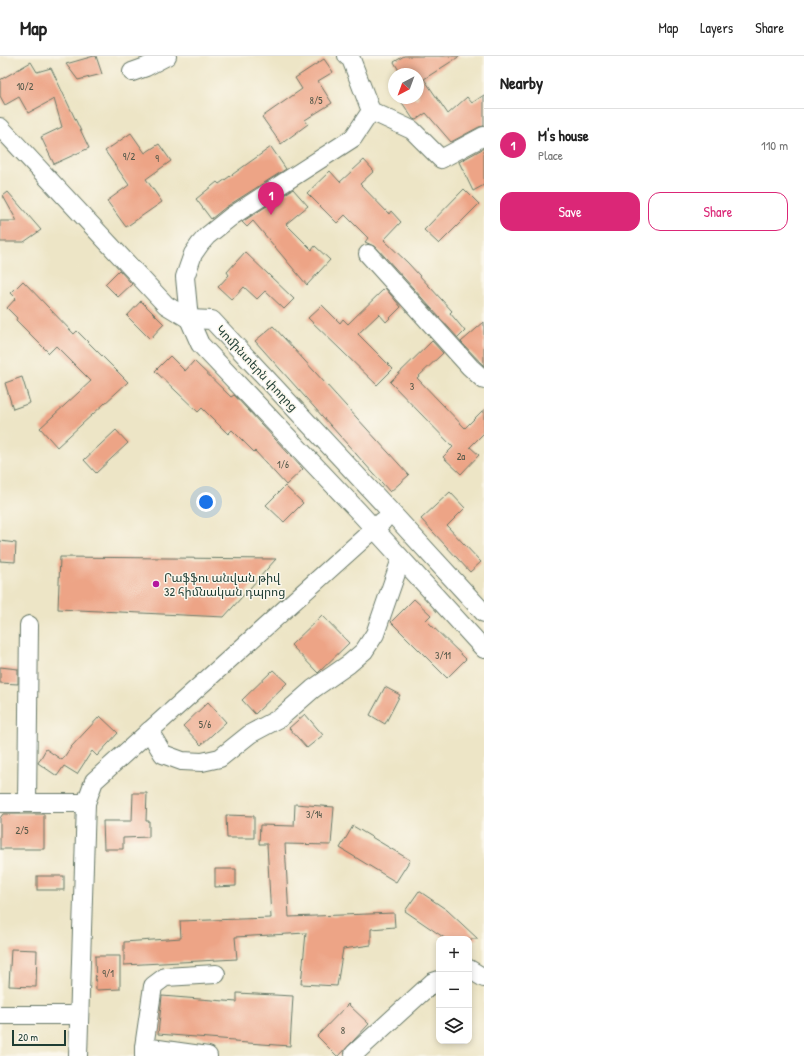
<!DOCTYPE html>
<html lang="en">
<head>
<meta charset="utf-8">
<style>
  body { margin:0; font-family:"Patrick Hand","Noto Sans Armenian",sans-serif; background:#f2f2f2; color:#222 }
  .controls { position:absolute; right:12px; bottom:12px; display:grid; overflow:hidden; border-radius:8px; box-shadow:0 2px 6px #0003 }
  .controls button { width:36px; height:36px; display:grid; place-items:center; padding:0; border:0; border-bottom:1px solid #e0e0e0; background:#fff; color:#222; font:20px sans-serif }
  .compass { position:absolute; left:388px; top:12px; width:36px; height:36px; border-radius:50%; background:#fff; box-shadow:0 2px 6px #0003; rotate:221deg }
  .scale { position:absolute; left:12px; bottom:10px; width:54px; box-sizing:border-box; padding-left:4px; border:2px solid #1f3d34; border-top:0; font-size:11px; line-height:14px; white-space:nowrap; color:#1f3d34; -webkit-text-stroke:3px #fbf7ec; paint-order:stroke }
  .you { position:absolute; left:206px; top:446px; width:14px; height:14px; margin:-10px; border:3px solid #fff; border-radius:50%; background:#1a73e8; box-shadow:0 0 0 6px #1a73e833 }
  .badge { display:grid; place-items:center; width:26px; height:26px; border-radius:50%; background:#db2777; color:#fff; font-size:13px; font-weight:700 }
  .pin { position:absolute; translate:-50% -33px; filter:drop-shadow(0 1px 2px #0008) }
  .pin::after { content:''; position:absolute; top:21px; width:14px; height:12px; background:inherit; clip-path:polygon(0 0,100% 0,50% 100%) }
  .list { margin:0; padding:0; list-style:none }
  h2 { display:flex; justify-content:space-between; align-items:center; height:52px; margin:0; padding:0 16px; font-size:17px }
  h2 small { font-size:13px; font-weight:400; color:#767676 }
  .list li { display:grid; grid-template-columns:26px 1fr auto; gap:12px; align-items:center; box-sizing:border-box; height:72px; padding:0 16px; border-top:1px solid #e0e0e0 }
  .list b { display:block; font-size:15px; white-space:nowrap }
  .list p { margin:0; font-size:13px; white-space:nowrap; color:#767676 }
  .list em { font-size:13px; font-style:normal; color:#767676 }
  .actions { display:flex; gap:8px; padding:12px 16px }
  .actions a { flex:1; padding:9px 0; border:1px solid #db2777; border-radius:12px; text-align:center; font-size:14px; color:#db2777 }
  .actions .main { background:#db2777; color:#fff }
  .icon { flex:none; width:22px; height:22px; fill:none; stroke:currentColor; stroke-width:2; stroke-linecap:round; stroke-linejoin:round }
  .map { position:relative; flex:none; width:484px; height:1000px; overflow:hidden }
  header { display:flex; align-items:center; gap:24px; box-sizing:border-box; height:56px; padding:0 20px; background:#fff; border-bottom:1px solid #e0e0e0 }
  header strong { font-size:19px }
  nav { display:flex; gap:22px; margin-inline-start:auto; font-size:14px }
  main { display:flex }
  aside { flex:1; background:#fff }
  .map>svg:first-child { display:block }
</style>
</head>
<body>
<header>
<strong>Map</strong>
<nav><a>Map</a><a>Layers</a><a>Share</a></nav>
</header>
<main>
<div class="map">
<svg width="484" height="1000" viewBox="0 0 484 1000">
  <rect width="100%" height="100%" fill="#fbf7ec"/>
  <filter id="ink" filterUnits="userSpaceOnUse"><feTurbulence type="fractalNoise" baseFrequency=".025" numOctaves="2"/><feDisplacementMap in="SourceGraphic" scale="8" xChannelSelector="R" yChannelSelector="G"/><feConvolveMatrix kernelMatrix="1 2 1 2 8 2 1 2 1" color-interpolation-filters="sRGB"/></filter>
  <filter id="wash" filterUnits="userSpaceOnUse"><feTurbulence type="fractalNoise" baseFrequency=".012" numOctaves="4" result="noise"/><feDisplacementMap in="SourceGraphic" scale="16" xChannelSelector="R" yChannelSelector="G"/><feGaussianBlur stdDeviation="0.9" result="paint"/><feColorMatrix in="noise" values="0 0 0 0 0 0 0 0 0 0 0 0 0 0 0 0 0 1.4 0 .05"/><feComposite in="paint" operator="in"/></filter>
  <g filter="url(#wash)">
    <rect width="100%" height="100%" fill="#ede5c6"/>
    <g id="blocks">
      <g fill="#eda486">
        <path d="M94,0H96L102,18L78,24L66,8Z"/>
        <path d="M404,0H460L424,23L448,58L467,41L472,47L484,39V70L479,71L451,86L426,57L416,64L413,63L399,42H418V18H401L394,6Z"/>
        <path d="M324,3L333,16L318,25L332,47L305,64L308,68L281,88L262,61L302,33L295,22Z"/>
        <path d="M31,6L37,16L51,12L89,92L54,108L41,81L62,71L54,43L28,57L19,41L5,49L0,40V24Z"/>
        <path d="M131,77L145,97L159,88L171,105L146,123L162,146L126,171L107,145L129,129L105,95Z"/>
        <path d="M271,91L286,113L226,151L211,163L196,143L217,126L219,128Z"/>
        <path d="M484,92V129L473,135L459,106Z"/>
        <path d="M364,104L374,115L360,128L389,158L391,155L401,166L384,184L408,207L452,255L450,257L465,275L458,282L376,191L365,186L368,182L345,159L337,167L307,137L330,115L340,126Z"/>
        <path d="M293,133L308,150L286,168L312,194L315,190L330,204L307,229L253,165L247,171L242,166Z"/>
        <path d="M464,133L479,148L439,188L424,174Z"/>
        <path d="M8,136L41,174L24,186H0V165H17L3,140Z"/>
        <path d="M245,196L294,243L284,253L265,235L257,243L244,231L232,244L218,231L229,219L227,216Z"/>
        <path d="M119,214L132,228L118,241L105,228Z"/>
        <path d="M23,225L74,278L77,275L128,326L57,391L40,372L91,325L56,290L49,297L16,264L17,262L7,252L16,242L11,237Z"/>
        <path d="M385,232L401,251L386,266L379,258L358,278L393,313L377,329L308,262L322,249L340,267L343,263L348,268Z"/>
        <path d="M141,245L164,268L150,283L127,260Z"/>
        <path d="M484,266V310L461,286Z"/>
        <path d="M273,270L409,419L390,436L255,285Z"/>
        <path d="M432,285L443,297L417,322L465,372L484,353V377L470,391L479,399L461,418L443,401L453,391L390,326Z"/>
        <path d="M170,300L185,315L194,305L231,341L234,339L303,413L286,429L255,395L254,396L232,374L228,378L202,352L198,356L155,315Z"/>
        <path d="M22,321L30,347L13,353L5,327Z"/>
        <path d="M116,374L128,387L96,417L84,404Z"/>
        <path d="M285,430L303,447L284,466L266,449Z"/>
        <path d="M450,436L465,452L447,470L481,506L470,516L421,463Z"/>
        <path d="M0,485L16,487L15,506L0,505Z"/>
        <path d="M60,501L276,503L224,561L58,553Z"/>
        <path d="M414,543L431,559L426,564L466,603L447,622L391,566Z"/>
        <path d="M322,559L349,587L318,617L291,589Z"/>
        <path d="M0,611L18,613V628L0,627Z"/>
        <path d="M273,614L287,627L255,658L242,644Z"/>
        <path d="M385,631L400,639L385,668L370,659Z"/>
        <path d="M208,646L226,666L201,689L183,670Z"/>
        <path d="M305,658L323,679L307,692L289,672Z"/>
        <path d="M100,660L118,677L97,700L92,695L77,718L64,710L57,720L38,707L46,693L62,704L71,691Z"/>
        <path d="M133,737H147L146,765H149V781L123,782V793H104L103,765H132Z"/>
        <path d="M295,748L334,751L331,789L285,788L289,861L394,857L395,871L371,873V889L343,893L337,930L301,928L306,877L235,881L237,903L124,909V886L181,882L180,865L271,862L267,788H259L260,769L294,770Z"/>
        <path d="M3,758H44V793H0V762Z"/>
        <path d="M226,759L254,760V782H227Z"/>
        <path d="M353,770L410,804L396,826L340,792Z"/>
        <path d="M215,813H236V830L215,831Z"/>
        <rect x="37" y="820" width="27" height="14"/>
        <path d="M419,835L447,854L478,883H446L405,855Z"/>
        <path d="M11,893L37,894L36,931L9,930Z"/>
        <path d="M95,900H120V933L96,934Z"/>
        <path d="M237,937L293,940L290,990L234,986V984L158,978L162,940L237,946Z"/>
        <path d="M348,948L369,968L339,1000H337L317,980Z"/>
      </g>
    </g>
  </g>
  <g filter="url(#ink)">
    <use href="#blocks" fill-opacity="0" stroke="#677867" stroke-width="1"/>
    <g fill="none" stroke-linecap="round" stroke-linejoin="round">
      <defs>
        <g id="minor">
          <path d="M347,0L351,3L371,55L412,74L441,103L484,80"/>
          <path d="M132,16L146,11L167,0"/>
          <path d="M371,55L353,82L232,160L207,180L200,188L193,198L185,221L189,263L200,288L358,455L484,593"/>
          <path d="M0,71L166,249L189,263L212,264L392,457L484,557"/>
          <path d="M368,198L470,311L484,324"/>
          <path d="M149,675L163,698L182,705L202,706L220,702L250,678L280,662L313,633L349,608L364,595L375,578L401,503"/>
          <path d="M0,747H86"/>
          <path d="M27,747L29,569"/>
          <path d="M469,913L484,922"/>
          <path d="M0,959H79"/>
          <path d="M144,991L208,1000"/>
          <path d="M354,998L433,926L439,924"/>
          <path d="M78,1000L86,747L94,725L383,465"/>
          <path d="M144,1000V991L153,930L165,921L216,918"/>
        </g>
      </defs>
      <use href="#minor" stroke="#677867" stroke-width="20"/>
      <use href="#minor" stroke="#fff" stroke-width="18"/>
    </g>
  </g>
  <circle fill="#b5179e" stroke="#fbf7ec" stroke-width="1.5" cx="156" cy="528" r="4"/>
  <g text-anchor="middle" dominant-baseline="central" stroke-width="3" stroke-linejoin="round" paint-order="stroke">
    <g font-size="10" fill="#525748">
      <text x="25" y="30">10/2</text>
      <text x="316" y="44">8/5</text>
      <text x="129" y="100">9/2</text>
      <text x="157" y="102">9</text>
      <text x="412" y="330">3</text>
      <text x="461" y="400">2a</text>
      <text x="283" y="408">1/6</text>
      <text x="443" y="599">3/11</text>
      <text x="205" y="668">5/6</text>
      <text x="314" y="758">3/14</text>
      <text x="22" y="774">2/5</text>
      <text x="108" y="917">9/1</text>
      <text x="343" y="974">8</text>
    </g>
    <g font-size="12" fill="#1f3d34" stroke="#fbf7ec">
      <text transform="translate(257 312) rotate(47)">Կոմինտերն փողոց</text>
    </g>
    <g font-size="12" fill="#1f3d34" stroke="#fbf7ec" text-anchor="start">
      <text x="164" y="521">Րաֆֆու անվան թիվ<tspan x="164" dy="14">32 հիմնական դպրոց</tspan></text>
    </g>
  </g>
</svg>
<div class="controls">
<button>+</button>
<button>−</button>
<button><svg class="icon" aria-label="layers" viewBox="0 0 24 24"><path d="M12 4l9 5-9 5-9-5zM3 14l9 5 9-5"/></svg></button>
</div>
<svg class="compass" viewBox="-18 -18 36 36"><path d="M0-13l5 13h-10z" fill="#e53935"/><path d="M0 13l5-13h-10z" fill="#767676"/></svg>
<div class="scale">20 m</div>
<div class="you"></div>
<div class="pin badge" style="left:271px;top:159px">1</div>
</div>
<aside>
<h2>Nearby<small></small></h2>
<ul class="list">
<li><span class="badge">1</span><div><b>M's house</b><p>Place</p></div><em>110 m</em></li>
</ul>
<div class="actions"><a class="main">Save</a><a>Share</a></div>
</aside>
</main>
</body>
</html>
